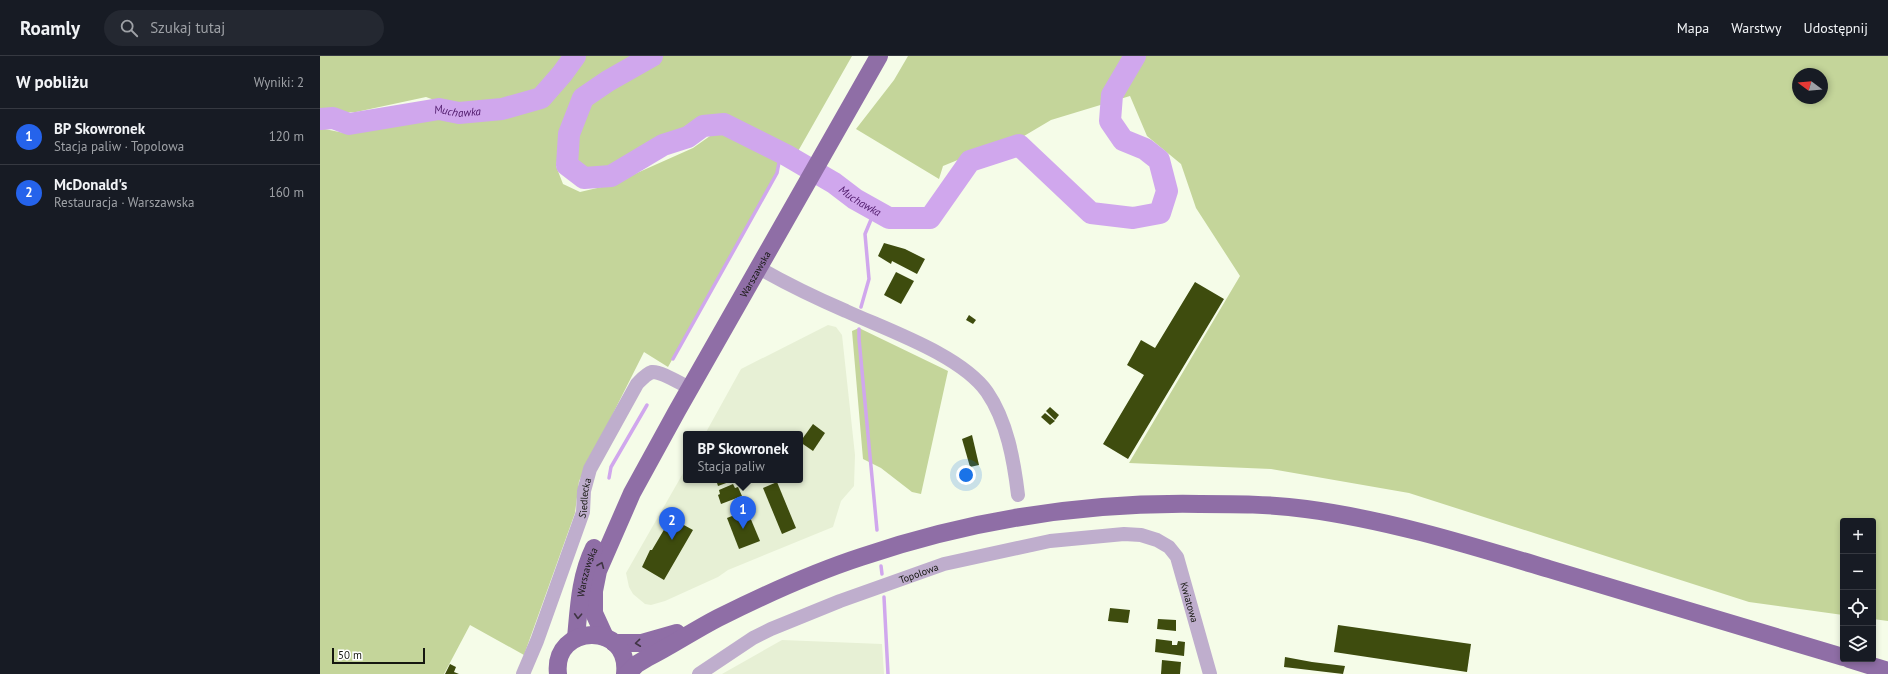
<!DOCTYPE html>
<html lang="pl">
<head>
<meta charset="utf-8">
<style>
  body { margin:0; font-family:"PT Sans",sans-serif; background:#242831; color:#f1f3f6 }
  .controls { position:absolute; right:12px; bottom:12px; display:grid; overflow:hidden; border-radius:4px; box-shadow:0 2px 6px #0003 }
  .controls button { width:36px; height:36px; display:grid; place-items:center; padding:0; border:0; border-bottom:1px solid #363941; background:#171b24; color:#f1f3f6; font:20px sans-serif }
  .compass { position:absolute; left:1472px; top:12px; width:36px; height:36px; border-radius:50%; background:#171b24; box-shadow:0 2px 6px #0003; rotate:286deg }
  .scale { position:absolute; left:12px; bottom:10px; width:93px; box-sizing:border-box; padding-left:4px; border:2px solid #151710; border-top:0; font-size:11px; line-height:14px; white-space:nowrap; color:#151710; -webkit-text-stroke:3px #fff; paint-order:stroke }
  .you { position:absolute; left:646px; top:419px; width:14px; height:14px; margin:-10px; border:3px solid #fff; border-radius:50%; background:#1a73e8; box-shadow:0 0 0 6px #1a73e833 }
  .badge { display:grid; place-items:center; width:26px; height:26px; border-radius:50%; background:#2563eb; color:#fff; font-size:13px; font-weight:700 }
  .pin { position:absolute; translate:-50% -33px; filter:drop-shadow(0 1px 2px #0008) }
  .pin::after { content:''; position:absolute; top:21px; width:14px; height:12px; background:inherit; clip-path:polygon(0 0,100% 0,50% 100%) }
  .popup { position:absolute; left:363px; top:375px; width:120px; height:52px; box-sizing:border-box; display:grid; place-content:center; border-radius:4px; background:#171b24; filter:drop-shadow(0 1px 3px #0005); font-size:13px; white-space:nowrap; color:#9ea1a6 }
  .popup b { font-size:15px; color:#f1f3f6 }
  .popup::after { content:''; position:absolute; left:50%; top:100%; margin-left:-8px; border:8px solid transparent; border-top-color:#171b24 }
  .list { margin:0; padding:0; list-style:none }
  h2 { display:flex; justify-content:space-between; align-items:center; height:52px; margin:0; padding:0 16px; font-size:17px }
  h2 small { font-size:13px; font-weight:400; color:#9ea1a6 }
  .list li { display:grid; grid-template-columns:26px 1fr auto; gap:12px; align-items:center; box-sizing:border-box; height:56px; padding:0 16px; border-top:1px solid #363941 }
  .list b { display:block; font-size:15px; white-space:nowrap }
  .list p { margin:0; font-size:13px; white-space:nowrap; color:#9ea1a6 }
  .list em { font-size:13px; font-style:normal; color:#9ea1a6 }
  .icon { flex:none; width:22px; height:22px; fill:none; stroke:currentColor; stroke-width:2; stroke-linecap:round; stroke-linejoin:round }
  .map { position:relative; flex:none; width:1568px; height:618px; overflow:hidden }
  header { display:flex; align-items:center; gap:24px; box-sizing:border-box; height:56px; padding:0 20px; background:#171b24; border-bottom:1px solid #363941 }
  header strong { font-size:19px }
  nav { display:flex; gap:22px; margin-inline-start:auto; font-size:14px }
  .search { width:280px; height:36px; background:#242831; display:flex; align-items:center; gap:10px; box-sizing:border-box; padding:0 14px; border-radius:22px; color:#9ea1a6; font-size:15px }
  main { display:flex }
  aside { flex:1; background:#171b24 }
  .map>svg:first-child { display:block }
</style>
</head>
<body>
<header>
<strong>Roamly</strong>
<div class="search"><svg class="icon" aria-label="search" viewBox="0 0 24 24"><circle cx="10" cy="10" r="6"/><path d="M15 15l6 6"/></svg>Szukaj tutaj</div>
<nav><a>Mapa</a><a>Warstwy</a><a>Udostępnij</a></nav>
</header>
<main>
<aside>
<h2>W pobliżu<small>Wyniki: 2</small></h2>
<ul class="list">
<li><span class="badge">1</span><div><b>BP Skowronek</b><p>Stacja paliw · Topolowa</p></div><em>120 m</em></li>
<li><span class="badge">2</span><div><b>McDonald's</b><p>Restauracja · Warszawska</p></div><em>160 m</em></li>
</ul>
</aside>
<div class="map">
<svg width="1568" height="618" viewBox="0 0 1568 618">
  <rect width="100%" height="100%" fill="#f5fce8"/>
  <g fill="#e7f0d5">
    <path d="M508,269L516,271L522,279L535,399L534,430L521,445L513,471L408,514L398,521L345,545L331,549L325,548L313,538L309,531L306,517L366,412V424H480V378H385L421,313Z"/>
    <path d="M462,584L562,588L564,618H402Z"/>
  </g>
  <g fill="#c4d59a" fill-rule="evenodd">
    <path d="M0,0H249L231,25L219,38L139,53L106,41L36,56L0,58Z"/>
    <path d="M259,0H326L267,30L250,57L243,78L236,110L243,128L260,136L290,129L373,92L390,80L407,76L460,101L457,117L348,311L324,296L259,425L255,457L204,599L150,569L124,618H0V72L24,77L122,57L139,62L215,53L229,42L246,22Z"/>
    <path d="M336,0H532L477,97L403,62L386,64L355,77L284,116L254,108L252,87L264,52L301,24L332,7Z"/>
    <path d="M588,0H1568V565L1553,563V465H1523V559L1429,546L1089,437L951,413L809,407L920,220L876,152L861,108L827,80L810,40L731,64L675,97L645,101L623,110L619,123L536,73L574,24ZM1478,18H1502V42H1478Z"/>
    <path d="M539,272L628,315L601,438L592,436L561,412L543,403L532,275Z"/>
  </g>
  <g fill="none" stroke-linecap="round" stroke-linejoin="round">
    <g stroke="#d0a7ed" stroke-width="3.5">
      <path d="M541,251L549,223L545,178L555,154"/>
      <path d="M539,273V283L557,474"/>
      <path d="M353,303L457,117L461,96"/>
      <path d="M289,422L291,411L327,349"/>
      <path d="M561,510L562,518"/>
      <path d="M564,541L568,618"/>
    </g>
    <g stroke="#d0a7ed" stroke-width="22">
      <path id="s1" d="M332,0L288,25L263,42L249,78L247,109L264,122L291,120L343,89L368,81L383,70L404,68L466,99L514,127L535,143L569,162H610L650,105L699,89L771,157L813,162L840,157L847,135L839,104L825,93L803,84L790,65L792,39L815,0"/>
      <path id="s2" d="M0,63L13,62L29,68L119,53L139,57L182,53L221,42L242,18L255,0"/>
    </g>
  </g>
  <g fill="#3e4c0e">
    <path d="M564,187L585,193L605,203L597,218L572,205L571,208L558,200Z"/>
    <path d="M576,216L594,225L581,248L564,239Z"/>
    <path d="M875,226L904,243L808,403L783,388L824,319L807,309L821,284L835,292Z"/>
    <path d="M649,259L656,264L653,268L646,264Z"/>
    <path d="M730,351L739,359L735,364L726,355Z"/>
    <path d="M725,357L735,365L730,369L721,361Z"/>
    <path d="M493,368L505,377L493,395L480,386Z"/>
    <path d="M652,379L659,409L650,411L642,383Z"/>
    <path d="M396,424H408L409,426L398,430Z"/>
    <path d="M457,426L476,472L462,478L443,432Z"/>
    <path d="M413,428L415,432L418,431L422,440L401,448L398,439L400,438L399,434Z"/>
    <path d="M427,454L440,485L419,493L407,462Z"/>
    <path d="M351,462L373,474L344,524L322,511L330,494H332L345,472L344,471L346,466L347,467Z"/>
    <path d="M790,552L810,554L808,567L788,565Z"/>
    <path d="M838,563L856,564V575L837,573Z"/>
    <path d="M1018,569L1151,588L1147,616L1014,596Z"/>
    <path d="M836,583L852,585V589H857L858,585L865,586L864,600L835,596Z"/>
    <path d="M965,601L992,606L1025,610L1023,618L964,611Z"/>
    <path d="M842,604L861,606L860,618H841Z"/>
    <path d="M130,608L136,611L134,616L139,618H125Z"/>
  </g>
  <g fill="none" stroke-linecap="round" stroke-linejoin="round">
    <g stroke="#bfaecd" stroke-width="14">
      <path d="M439,212C467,228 496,242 526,255C567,274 641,299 667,336C687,365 694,405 698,439"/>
      <path id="s3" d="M203,618L217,585L263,456L264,435L270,413L317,328C321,324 326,318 332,316C341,315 361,328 370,332"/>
      <path id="s4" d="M379,618L433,582L451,573L520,545L624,508L730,485L804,478L821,479L837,484L849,491L857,501L890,618"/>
    </g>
    <g stroke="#8f6ea6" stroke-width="18">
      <path id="s5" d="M285,581L274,557V535L278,515L312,437L357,355L559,0"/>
      <path id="s6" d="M256,582C259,550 260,521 274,492"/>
      <path d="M294,587H322L357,577"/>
      <path d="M1529,603L1568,615"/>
      <path d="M238,618C232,567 311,565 305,618"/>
      <path d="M307,618L317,608L327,602C351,590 373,575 398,562C444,539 492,517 541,501C653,463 763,446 880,448C915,448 951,448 986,453C1069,464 1149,489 1229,513C1327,542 1425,572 1523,601"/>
    </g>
  </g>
  <defs><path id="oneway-chevron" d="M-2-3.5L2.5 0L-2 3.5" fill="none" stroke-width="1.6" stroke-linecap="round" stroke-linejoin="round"/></defs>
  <g stroke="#403544">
    <use href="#oneway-chevron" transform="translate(281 509) rotate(-68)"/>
    <use href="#oneway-chevron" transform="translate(258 560) rotate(93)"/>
    <use href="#oneway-chevron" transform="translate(318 587) rotate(174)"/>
  </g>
  <g text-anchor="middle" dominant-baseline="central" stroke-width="4" stroke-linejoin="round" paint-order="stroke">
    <g font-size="10" fill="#151710" stroke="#fff">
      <text stroke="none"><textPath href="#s5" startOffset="405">Warszawska</textPath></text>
      <text stroke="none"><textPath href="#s3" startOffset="187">Siedlecka</textPath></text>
      <text stroke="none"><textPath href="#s6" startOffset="67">Warszawska</textPath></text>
      <text stroke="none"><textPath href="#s4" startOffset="243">Topolowa</textPath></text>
      <text stroke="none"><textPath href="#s4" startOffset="560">Kwiatowa</textPath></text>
    </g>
    <g font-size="11" font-style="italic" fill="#4a1466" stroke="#fff">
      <text stroke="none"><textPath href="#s2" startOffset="140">Muchawka</textPath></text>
      <text stroke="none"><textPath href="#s1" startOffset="482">Muchawka</textPath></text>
    </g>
  </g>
</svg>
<div class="controls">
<button>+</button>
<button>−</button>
<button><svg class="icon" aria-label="locate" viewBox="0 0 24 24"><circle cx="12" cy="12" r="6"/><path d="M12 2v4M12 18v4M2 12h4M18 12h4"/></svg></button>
<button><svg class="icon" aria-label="layers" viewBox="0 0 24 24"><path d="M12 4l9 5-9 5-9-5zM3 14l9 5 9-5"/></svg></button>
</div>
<svg class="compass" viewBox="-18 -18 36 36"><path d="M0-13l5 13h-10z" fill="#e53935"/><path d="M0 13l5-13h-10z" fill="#9ea1a6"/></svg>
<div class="scale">50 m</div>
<div class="you"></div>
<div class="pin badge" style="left:423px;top:473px">1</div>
<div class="popup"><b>BP Skowronek</b>Stacja paliw</div>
<div class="pin badge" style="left:352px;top:484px">2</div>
</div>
</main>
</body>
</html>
